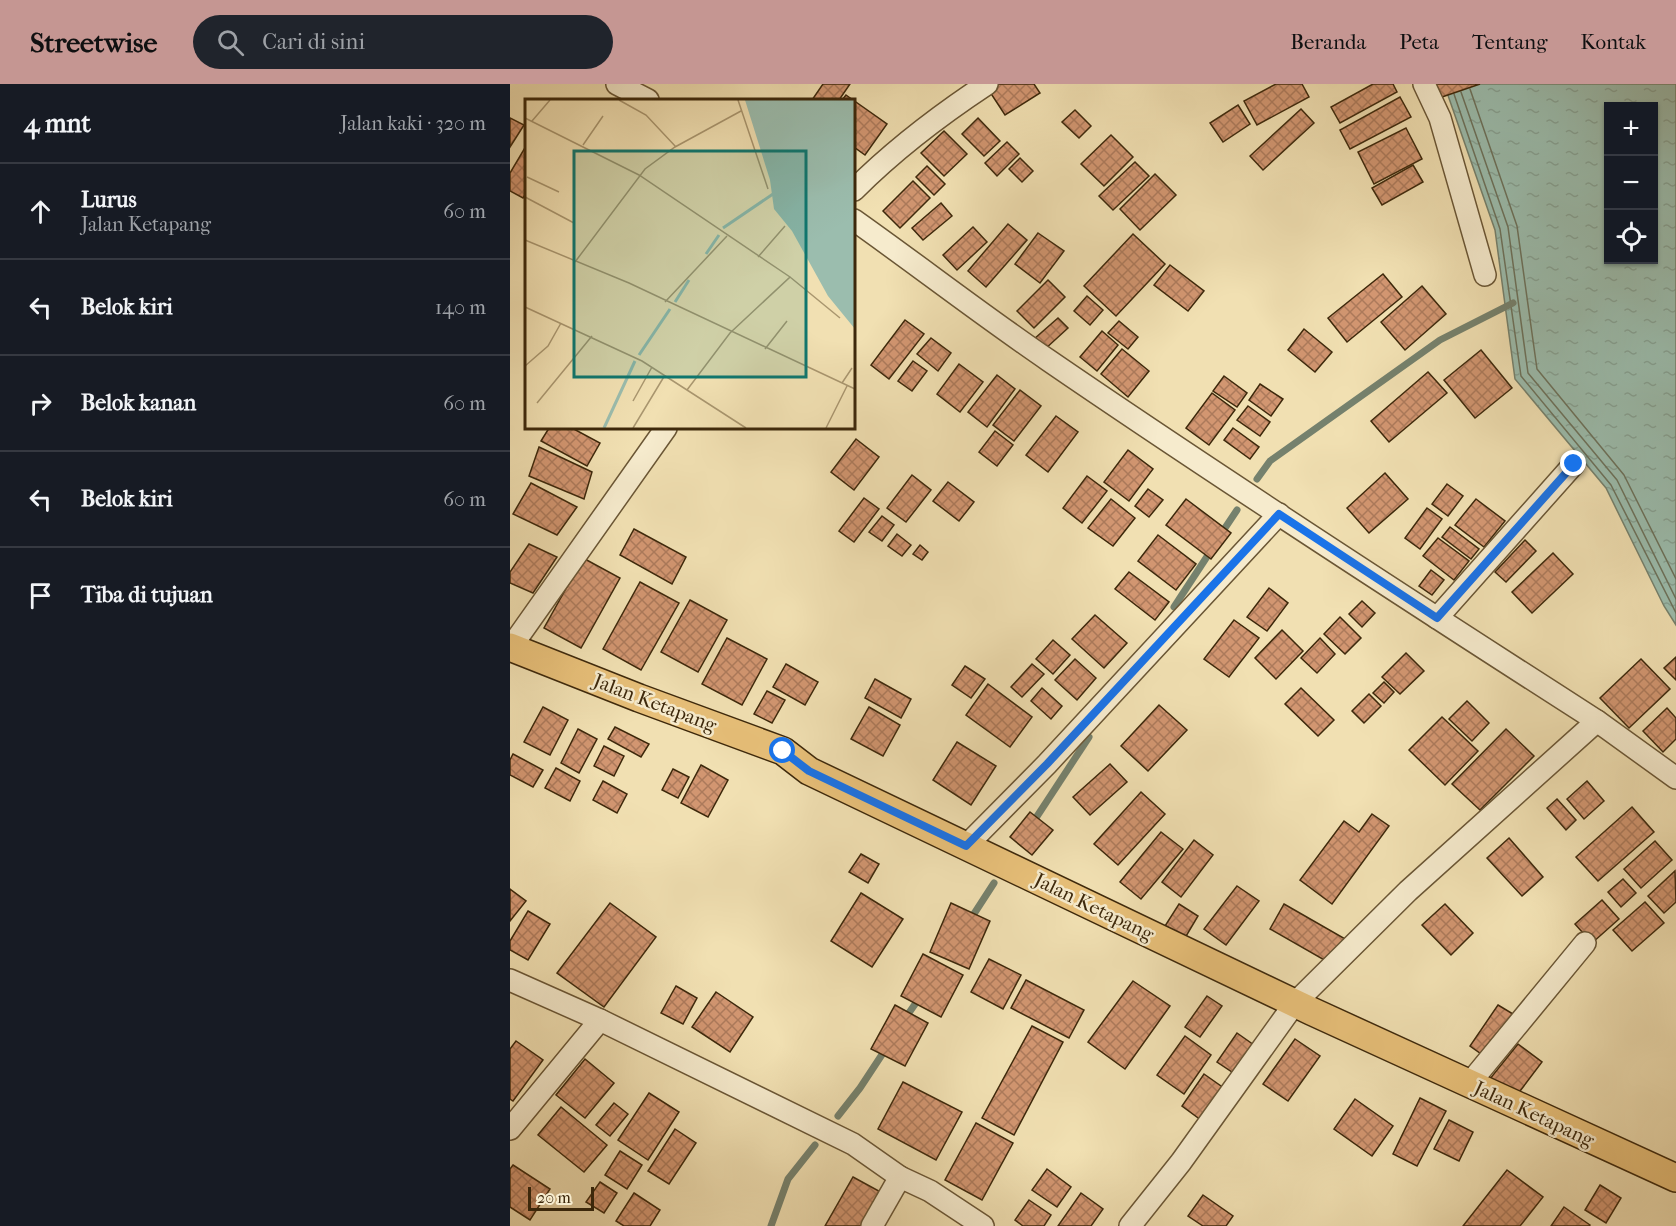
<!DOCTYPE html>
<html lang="id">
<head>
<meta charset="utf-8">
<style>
  body { margin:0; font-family:"IM FELL French Canon",serif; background:#20242c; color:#f1f3f6 }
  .controls { position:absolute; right:18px; top:18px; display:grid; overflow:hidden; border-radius:0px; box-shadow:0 2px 4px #0004 }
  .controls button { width:54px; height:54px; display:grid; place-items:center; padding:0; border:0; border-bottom:2px solid #363941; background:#171b24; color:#f1f3f6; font:30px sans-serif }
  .scale { position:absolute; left:18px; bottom:15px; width:66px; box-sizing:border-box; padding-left:6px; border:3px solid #3d280b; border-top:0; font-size:16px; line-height:21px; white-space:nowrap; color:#3d280b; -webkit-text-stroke:4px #f6ebcd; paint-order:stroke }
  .stop { position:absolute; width:18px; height:18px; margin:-14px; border:4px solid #1a73e8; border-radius:50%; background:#fff }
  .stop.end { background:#1a73e8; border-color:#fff; box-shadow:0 2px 6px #0008 }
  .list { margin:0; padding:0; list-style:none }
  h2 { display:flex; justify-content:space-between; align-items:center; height:78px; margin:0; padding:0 24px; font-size:26px }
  h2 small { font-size:20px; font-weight:400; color:#9ea1a6 }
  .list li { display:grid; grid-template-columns:39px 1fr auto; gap:18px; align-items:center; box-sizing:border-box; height:96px; padding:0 24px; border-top:2px solid #363941 }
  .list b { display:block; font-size:22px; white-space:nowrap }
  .list p { margin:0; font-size:20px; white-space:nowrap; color:#9ea1a6 }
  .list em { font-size:20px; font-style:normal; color:#9ea1a6 }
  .icon { flex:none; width:33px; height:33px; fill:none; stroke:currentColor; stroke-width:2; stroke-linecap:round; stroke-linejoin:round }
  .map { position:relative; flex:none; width:1166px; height:1142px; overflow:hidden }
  header { display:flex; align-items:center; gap:36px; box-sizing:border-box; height:84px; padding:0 30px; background:#c59692; color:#111 }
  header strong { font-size:28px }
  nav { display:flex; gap:33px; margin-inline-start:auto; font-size:21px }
  .search { width:420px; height:54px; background:#20242c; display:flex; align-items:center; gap:15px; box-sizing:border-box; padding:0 21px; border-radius:33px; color:#9ea1a6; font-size:22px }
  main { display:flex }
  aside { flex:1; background:#171b24 }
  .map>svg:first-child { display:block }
</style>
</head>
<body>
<header>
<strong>Streetwise</strong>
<div class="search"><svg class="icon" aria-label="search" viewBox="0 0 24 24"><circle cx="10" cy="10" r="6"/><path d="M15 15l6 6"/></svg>Cari di sini</div>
<nav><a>Beranda</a><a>Peta</a><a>Tentang</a><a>Kontak</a></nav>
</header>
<main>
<aside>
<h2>4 mnt<small>Jalan kaki · 320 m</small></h2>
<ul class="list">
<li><svg class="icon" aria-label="ahead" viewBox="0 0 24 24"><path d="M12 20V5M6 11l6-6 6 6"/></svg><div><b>Lurus</b><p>Jalan Ketapang</p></div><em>60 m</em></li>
<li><svg class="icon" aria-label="left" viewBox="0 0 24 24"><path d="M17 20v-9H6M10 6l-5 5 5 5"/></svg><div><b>Belok kiri</b></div><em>140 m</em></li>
<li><svg class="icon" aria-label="right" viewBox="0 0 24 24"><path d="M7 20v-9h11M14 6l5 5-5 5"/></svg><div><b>Belok kanan</b></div><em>60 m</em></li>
<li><svg class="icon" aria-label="left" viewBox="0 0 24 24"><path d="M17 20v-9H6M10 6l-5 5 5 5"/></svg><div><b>Belok kiri</b></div><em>60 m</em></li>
<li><svg class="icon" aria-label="arrive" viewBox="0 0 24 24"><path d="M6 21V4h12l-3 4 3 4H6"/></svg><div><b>Tiba di tujuan</b></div></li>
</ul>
</aside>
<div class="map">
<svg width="1166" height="1142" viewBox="0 0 1166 1142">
  <defs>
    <pattern id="water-ripples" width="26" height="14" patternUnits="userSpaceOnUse" patternTransform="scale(1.5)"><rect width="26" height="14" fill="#9bbdae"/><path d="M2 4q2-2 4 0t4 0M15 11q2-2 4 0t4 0" fill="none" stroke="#86a294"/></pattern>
    <pattern id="building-cross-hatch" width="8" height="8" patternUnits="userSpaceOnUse" patternTransform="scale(1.5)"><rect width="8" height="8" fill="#d29671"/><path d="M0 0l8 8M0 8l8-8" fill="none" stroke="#ac7a5b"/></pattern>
  </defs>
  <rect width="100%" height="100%" fill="#f1e0b2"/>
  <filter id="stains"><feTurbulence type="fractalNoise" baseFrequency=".00333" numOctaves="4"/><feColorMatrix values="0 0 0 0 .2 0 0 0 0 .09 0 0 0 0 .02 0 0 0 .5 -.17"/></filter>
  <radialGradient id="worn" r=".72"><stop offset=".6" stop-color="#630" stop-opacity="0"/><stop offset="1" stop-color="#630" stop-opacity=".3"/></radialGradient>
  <path fill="url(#water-ripples)" stroke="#75816d" stroke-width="1.5" fill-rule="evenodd" d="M934,0H1166V541L1154,522L1096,404L1005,295L985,146ZM1098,22H1144V176H1098Z"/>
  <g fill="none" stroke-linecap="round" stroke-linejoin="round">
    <g stroke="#6c725c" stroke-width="1.5">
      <path d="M960,5L1007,142L1027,285L1114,391L1166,495"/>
      <path d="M951,8L998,143L1018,289L1107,396L1166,515"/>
      <path d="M944,10L990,145L1011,292L1101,401L1166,529"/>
    </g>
    <g stroke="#75816d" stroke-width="7">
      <path d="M747,395L760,377L930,256L1003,219"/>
      <path d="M711,450L727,426"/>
      <path d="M664,523L702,465"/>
      <path d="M522,740L579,653"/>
      <path d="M460,836L484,799"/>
      <path d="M394,936L410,913"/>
      <path d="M328,1032L350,1004L377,963"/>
      <path d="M261,1142L278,1095L305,1061"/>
    </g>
  </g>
  <g fill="url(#building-cross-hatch)" stroke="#3d280b" stroke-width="1.5">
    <path d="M313,0H340L329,16H302Z"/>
    <path d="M487,0H524L530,9L495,31L478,5Z"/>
    <path d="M766,0H792L799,13L747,41L734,17Z"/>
    <path d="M863,0H883L887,8L830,39L821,23Z"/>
    <path d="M924,0H970L929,14Z"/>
    <path d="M336,11L377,40L355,71L344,63V16H332Z"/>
    <path d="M890,13L901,33L840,65L830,46Z"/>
    <path d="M728,21L740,40L713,58L700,39Z"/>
    <path d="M791,25L804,39L753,86L740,72Z"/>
    <path d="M565,26L581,42L569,54L552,38Z"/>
    <path d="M0,34L14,41L0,63Z"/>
    <path d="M468,34L490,57L474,72L452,50Z"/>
    <path d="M896,44L912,75L864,100L848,68Z"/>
    <path d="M434,47L457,70L434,92L411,69Z"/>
    <path d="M601,51L623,73L594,102L571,80Z"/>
    <path d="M497,58L509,70L487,92L475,79Z"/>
    <path d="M16,62V109L13,114L0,107V89Z"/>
    <path d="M510,74L523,87L512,98L499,85Z"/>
    <path d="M625,78L639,92L603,126L589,112Z"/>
    <path d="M903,81L913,98L872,121L862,104Z"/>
    <path d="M417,82L435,100L424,111L406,93Z"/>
    <path d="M645,90L666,111L630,146L610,125Z"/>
    <path d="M403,97L420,114L390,144L373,127Z"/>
    <path d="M431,119L442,132L413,156L402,144Z"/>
    <path d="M498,140L517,156L476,203L458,187Z"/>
    <path d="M463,143L477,158L447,186L433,171Z"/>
    <path d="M528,149L554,167L530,199L505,180Z"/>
    <path d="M623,150L655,180L606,232L574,202Z"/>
    <path d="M660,181L694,207L678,227L644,201Z"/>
    <path d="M873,190L892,213L837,258L818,234Z"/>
    <path d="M538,196L555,213L524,244L507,227Z"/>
    <path d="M912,202L936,230L895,266L871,238Z"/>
    <path d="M577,212L593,226L580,241L564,227Z"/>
    <path d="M548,234L558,244L534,266L524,255Z"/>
    <path d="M395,236L414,250L379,295L361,281Z"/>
    <path d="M609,237L628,253L618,265L598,249Z"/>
    <path d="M794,245L822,268L805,288L778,266Z"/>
    <path d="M592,247L608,261L587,287L570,273Z"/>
    <path d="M421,254L441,269L428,287L407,270Z"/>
    <path d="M612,265L639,287L618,313L591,290Z"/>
    <path d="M971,266L1002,304L965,334L934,296Z"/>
    <path d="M403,277L417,287L402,307L388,297Z"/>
    <path d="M449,280L473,298L450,328L427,310Z"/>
    <path d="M918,288L937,309L879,358L861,337Z"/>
    <path d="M487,291L505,305L477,343L458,328Z"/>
    <path d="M714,292L737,309L727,323L703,307Z"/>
    <path d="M750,300L773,315L761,332L739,316Z"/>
    <path d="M510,306L531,322L504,357L483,341Z"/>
    <path d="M702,309L725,326L699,361L676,344Z"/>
    <path d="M738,322L760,338L750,352L727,336Z"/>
    <path d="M546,332L568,348L538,388L516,371Z"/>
    <path d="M39,344H62L90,359L77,382L31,357Z"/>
    <path d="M723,344L749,363L740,375L714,356Z"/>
    <path d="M485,347L503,361L487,382L469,368Z"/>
    <path d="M346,355L369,373L344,406L321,388Z"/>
    <path d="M29,363L82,388L74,415L19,392Z"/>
    <path d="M618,366L643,385L619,417L594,398Z"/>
    <path d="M875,389L898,415L859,449L837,424Z"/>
    <path d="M402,391L421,406L396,438L377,424Z"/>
    <path d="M577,392L597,407L572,439L553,424Z"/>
    <path d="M438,398L464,418L449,437L423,417Z"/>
    <path d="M21,399L67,423L47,451L3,430Z"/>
    <path d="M937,400L953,412L938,432L922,420Z"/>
    <path d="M638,405L653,416L639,433L625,422Z"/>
    <path d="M354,414L369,425L344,458L329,447Z"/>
    <path d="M601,415L625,434L603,462L578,444Z"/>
    <path d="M676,415L721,449L701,475L656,441Z"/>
    <path d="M966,415L995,437L974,463L945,441Z"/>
    <path d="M917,424L932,435L910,465L895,454Z"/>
    <path d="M372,432L384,441L372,457L359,448Z"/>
    <path d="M940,443L969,465L961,475L932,453Z"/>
    <path d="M124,445L176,473L162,500L110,471Z"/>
    <path d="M387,450L401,461L392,472L378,462Z"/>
    <path d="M648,451L686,480L666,506L628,477Z"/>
    <path d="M928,454L959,477L944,496L913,472Z"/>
    <path d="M1015,456L1026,467L996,498L985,488Z"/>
    <path d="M19,460L47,473L23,509L0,499V488Z"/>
    <path d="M410,461L418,468L412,476L403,470Z"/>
    <path d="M1043,469L1063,490L1022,529L1002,508Z"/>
    <path d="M73,474L110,494L71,564L34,544Z"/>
    <path d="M921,486L934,496L922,511L909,502Z"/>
    <path d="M619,488L659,518L645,536L605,505Z"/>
    <path d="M130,498L169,519L131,586L93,565Z"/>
    <path d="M759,504L778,519L757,547L737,533Z"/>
    <path d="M180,516L217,536L188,588L151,568Z"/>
    <path d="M852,517L865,529L852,543L839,530Z"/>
    <path d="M585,531L617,559L594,584L562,555Z"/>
    <path d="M830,533L851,554L835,570L814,550Z"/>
    <path d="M724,536L749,554L719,593L694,575Z"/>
    <path d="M772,546L793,567L766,595L745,574Z"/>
    <path d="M217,554L257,575L232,621L192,600Z"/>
    <path d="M810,554L825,570L807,589L791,574Z"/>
    <path d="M543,556L560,571L543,590L526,575Z"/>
    <path d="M896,569L914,587L890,610L872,593Z"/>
    <path d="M1166,573V596L1154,584Z"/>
    <path d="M565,575L586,594L567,616L545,596Z"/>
    <path d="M1131,575L1160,605L1119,644L1090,614Z"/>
    <path d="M276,580L308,598L295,621L263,603Z"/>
    <path d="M522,580L534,590L512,613L501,603Z"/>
    <path d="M455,582L475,595L461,614L442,601Z"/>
    <path d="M365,595L401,615L391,634L355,614Z"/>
    <path d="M874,598L884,608L874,619L863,609Z"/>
    <path d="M478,600L522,633L500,663L456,631Z"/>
    <path d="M532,604L552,622L541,635L521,617Z"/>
    <path d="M791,604L824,636L808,652L775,620Z"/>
    <path d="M257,607L275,616L262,639L244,630Z"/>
    <path d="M859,610L871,622L854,639L842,627Z"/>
    <path d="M957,617L979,639L962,657L939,635Z"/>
    <path d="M649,621L677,646L638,687L611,662Z"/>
    <path d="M33,623L58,636L40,671L14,658Z"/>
    <path d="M359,623L390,641L373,672L341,655Z"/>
    <path d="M1157,624L1166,634V655L1153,668L1133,647Z"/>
    <path d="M932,633L968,667L935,701L899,666Z"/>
    <path d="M105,643L139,660L131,673L98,655Z"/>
    <path d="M68,645L87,655L69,689L51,679Z"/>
    <path d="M996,645L1024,672L970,726L942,700Z"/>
    <path d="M447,658L486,682L461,721L423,696Z"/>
    <path d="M94,662L114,672L104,692L84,682Z"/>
    <path d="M3,670L33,686L23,703L0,691V676Z"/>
    <path d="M600,680L617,698L580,731L563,713Z"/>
    <path d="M191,681L218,696L198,733L171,719Z"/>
    <path d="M46,684L70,697L60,717L35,704Z"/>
    <path d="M163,685L179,693L168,714L152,706Z"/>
    <path d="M93,697L117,710L107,729L83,716Z"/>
    <path d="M1077,697L1094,717L1074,735L1057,715Z"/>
    <path d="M631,708L655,730L608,781L584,760Z"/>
    <path d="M1047,715L1066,736L1056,746L1037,724Z"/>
    <path d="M1122,723L1144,748L1088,797L1066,773Z"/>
    <path d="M520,728L543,746L522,771L500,753Z"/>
    <path d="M862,730L879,742L822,820L790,796L834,737L849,748Z"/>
    <path d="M651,748L673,765L631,815L610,798Z"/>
    <path d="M999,754L1033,793L1012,812L977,774Z"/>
    <path d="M684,756L703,771L671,813L652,798Z"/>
    <path d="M1145,757L1162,776L1131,804L1114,785Z"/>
    <path d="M351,770L369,780L358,799L339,788Z"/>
    <path d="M1165,787L1166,818L1154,829L1138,812Z"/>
    <path d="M1113,795L1126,809L1111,823L1098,808Z"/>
    <path d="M727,802L749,817L716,861L694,845Z"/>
    <path d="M0,805L16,817L0,837Z"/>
    <path d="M351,809L393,835L362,883L321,857Z"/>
    <path d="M1092,816L1109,835L1082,859L1065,840Z"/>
    <path d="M1135,818L1154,839L1122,867L1103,846Z"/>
    <path d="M100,819L146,853L94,923L47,889Z"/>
    <path d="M441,819L480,837L459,885L420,868Z"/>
    <path d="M669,820L688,832L675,854L655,842Z"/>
    <path d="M774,820L837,856L823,881L760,845Z"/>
    <path d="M935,820L963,849L941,871L912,841Z"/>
    <path d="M18,827L40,840L18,876L0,866V857Z"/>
    <path d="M413,870L453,891L431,933L391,912Z"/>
    <path d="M479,875L511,891L493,925L461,908Z"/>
    <path d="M516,896L574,926L559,954L501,924Z"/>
    <path d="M623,897L660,922L615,985L578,958Z"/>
    <path d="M166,902L187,914L173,940L151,929Z"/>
    <path d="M206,908L243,933L220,968L182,943Z"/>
    <path d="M697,912L712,922L690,953L675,943Z"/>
    <path d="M385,921L418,939L395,982L361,965Z"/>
    <path d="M988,921L1003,930L974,972L960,962Z"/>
    <path d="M522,942L553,958L504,1051L472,1034Z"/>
    <path d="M727,949L751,966L731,994L707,978Z"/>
    <path d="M675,952L701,971L674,1010L647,991Z"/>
    <path d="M785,955L810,972L778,1017L753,1000Z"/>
    <path d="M6,957L33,976L3,1017L0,1015V965Z"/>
    <path d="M1008,960L1032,978L1004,1015L979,996Z"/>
    <path d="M75,975L104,999L75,1034L46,1011Z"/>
    <path d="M694,990L718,1007L695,1039L672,1022Z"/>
    <path d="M393,998L452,1028L426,1076L368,1045Z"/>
    <path d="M139,1009L169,1028L138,1076L108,1056Z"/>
    <path d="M910,1014L936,1027L907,1082L883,1070Z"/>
    <path d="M845,1015L883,1042L862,1072L824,1045Z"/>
    <path d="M104,1019L118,1030L100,1052L86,1041Z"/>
    <path d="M51,1023L97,1061L74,1088L28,1051Z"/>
    <path d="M939,1036L963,1048L949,1077L924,1065Z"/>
    <path d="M466,1039L503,1059L472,1116L435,1096Z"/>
    <path d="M165,1045L186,1059L159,1100L138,1087Z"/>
    <path d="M110,1067L132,1081L117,1105L95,1091Z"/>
    <path d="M3,1081L40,1105L20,1136L0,1123V1085Z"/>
    <path d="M537,1085L561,1103L547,1123L522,1106Z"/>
    <path d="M997,1086L1033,1113L1010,1142H953Z"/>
    <path d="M343,1093L378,1112L360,1142H315Z"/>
    <path d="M90,1098L107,1109L94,1129L76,1118Z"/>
    <path d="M1090,1101L1111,1114L1096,1139L1075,1126Z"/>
    <path d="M124,1109L150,1126L140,1142H114L106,1137Z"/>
    <path d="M571,1109L593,1125L581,1142H548Z"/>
    <path d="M693,1111L723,1132L716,1142H693L678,1132Z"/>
    <path d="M519,1116L541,1131L534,1142H513L505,1136Z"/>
    <path d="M1054,1123L1080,1141L1079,1142H1041Z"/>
  </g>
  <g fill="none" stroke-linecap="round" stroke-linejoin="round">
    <defs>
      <g id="minor">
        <path d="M107,0L138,16"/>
        <path d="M914,0L930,34L975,191"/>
        <path d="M344,106C384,66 430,31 477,0"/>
        <path d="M344,136C409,182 472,231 538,276C719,400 903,519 1087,637L898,807L785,919L671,1078L620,1142"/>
        <path d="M927,534L1064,380"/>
        <path d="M1,563L156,344"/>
        <path d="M1087,637L1166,694"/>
        <path d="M456,762L537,680L769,430"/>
        <path d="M0,896L90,936L343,1060L390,1093L420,1107L473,1142"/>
        <path d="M959,1000L1075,859"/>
        <path d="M0,1045L90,936"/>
        <path d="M362,1142L390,1093"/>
      </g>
      <path id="major" d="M0,563L129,614L273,667L299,687L801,927L1166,1094"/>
    </defs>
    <use href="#minor" stroke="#6a5635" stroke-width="24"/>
    <use href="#major" stroke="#3d280b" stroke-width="30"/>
    <use href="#minor" stroke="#f6ebcd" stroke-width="21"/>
    <use href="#major" stroke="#e8c079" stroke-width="27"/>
  </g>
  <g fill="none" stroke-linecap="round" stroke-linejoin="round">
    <path stroke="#1a73e8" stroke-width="8" d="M273,667L299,687L456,762L537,680L769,430L927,534L1064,380"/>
  </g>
  <g text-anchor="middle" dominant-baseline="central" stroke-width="5" stroke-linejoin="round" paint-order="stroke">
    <g font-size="20" fill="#3d280b" stroke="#f6ebcd">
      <text transform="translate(145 619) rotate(21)">Jalan Ketapang</text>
      <text transform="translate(584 823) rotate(26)">Jalan Ketapang</text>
      <text transform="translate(1024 1030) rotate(25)">Jalan Ketapang</text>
    </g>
  </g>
  <g transform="translate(15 15)">
    <rect width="330" height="330" fill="#f1e0b2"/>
    <path d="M220,1H330V230L303,197L267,132L249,110L245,81Z" fill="#9bbdae"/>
    <path fill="none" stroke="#9bbdae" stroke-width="3" d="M198,129L248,95M181,155L194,136M150,203L164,181M114,256L145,210M79,329L110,262"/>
    <path fill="none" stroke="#a9966f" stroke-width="1.5" d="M94,1L121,16L151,48M213,1L243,90M0,19L114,76L265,178L205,234L162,291M7,22L25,1M58,46L78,17M2,78L34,93M0,98L49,124M0,141L104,184L330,290M233,158L260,127M50,163L120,70L150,48L216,12M265,178L315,219M140,203L202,137M0,208L117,262L221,329M240,250L262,222M0,267L23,247L36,224M317,284L327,269M108,302L127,268M12,304L67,237M108,329L140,276M301,329L322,287"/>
    <path fill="#0f766e" fill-opacity="0.15" stroke="#0f766e" stroke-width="3" d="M49,52H281V278H49Z"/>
    <rect width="330" height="330" fill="none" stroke="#3d280b" stroke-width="3"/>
  </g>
  <rect width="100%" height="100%" filter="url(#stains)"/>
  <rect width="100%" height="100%" fill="url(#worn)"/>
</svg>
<div class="controls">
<button>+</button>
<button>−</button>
<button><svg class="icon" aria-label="locate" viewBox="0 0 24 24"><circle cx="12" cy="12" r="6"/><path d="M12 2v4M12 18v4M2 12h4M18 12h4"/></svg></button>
</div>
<div class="scale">20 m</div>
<div class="stop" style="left:273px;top:667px"></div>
<div class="stop end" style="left:1064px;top:380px"></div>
</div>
</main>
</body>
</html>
